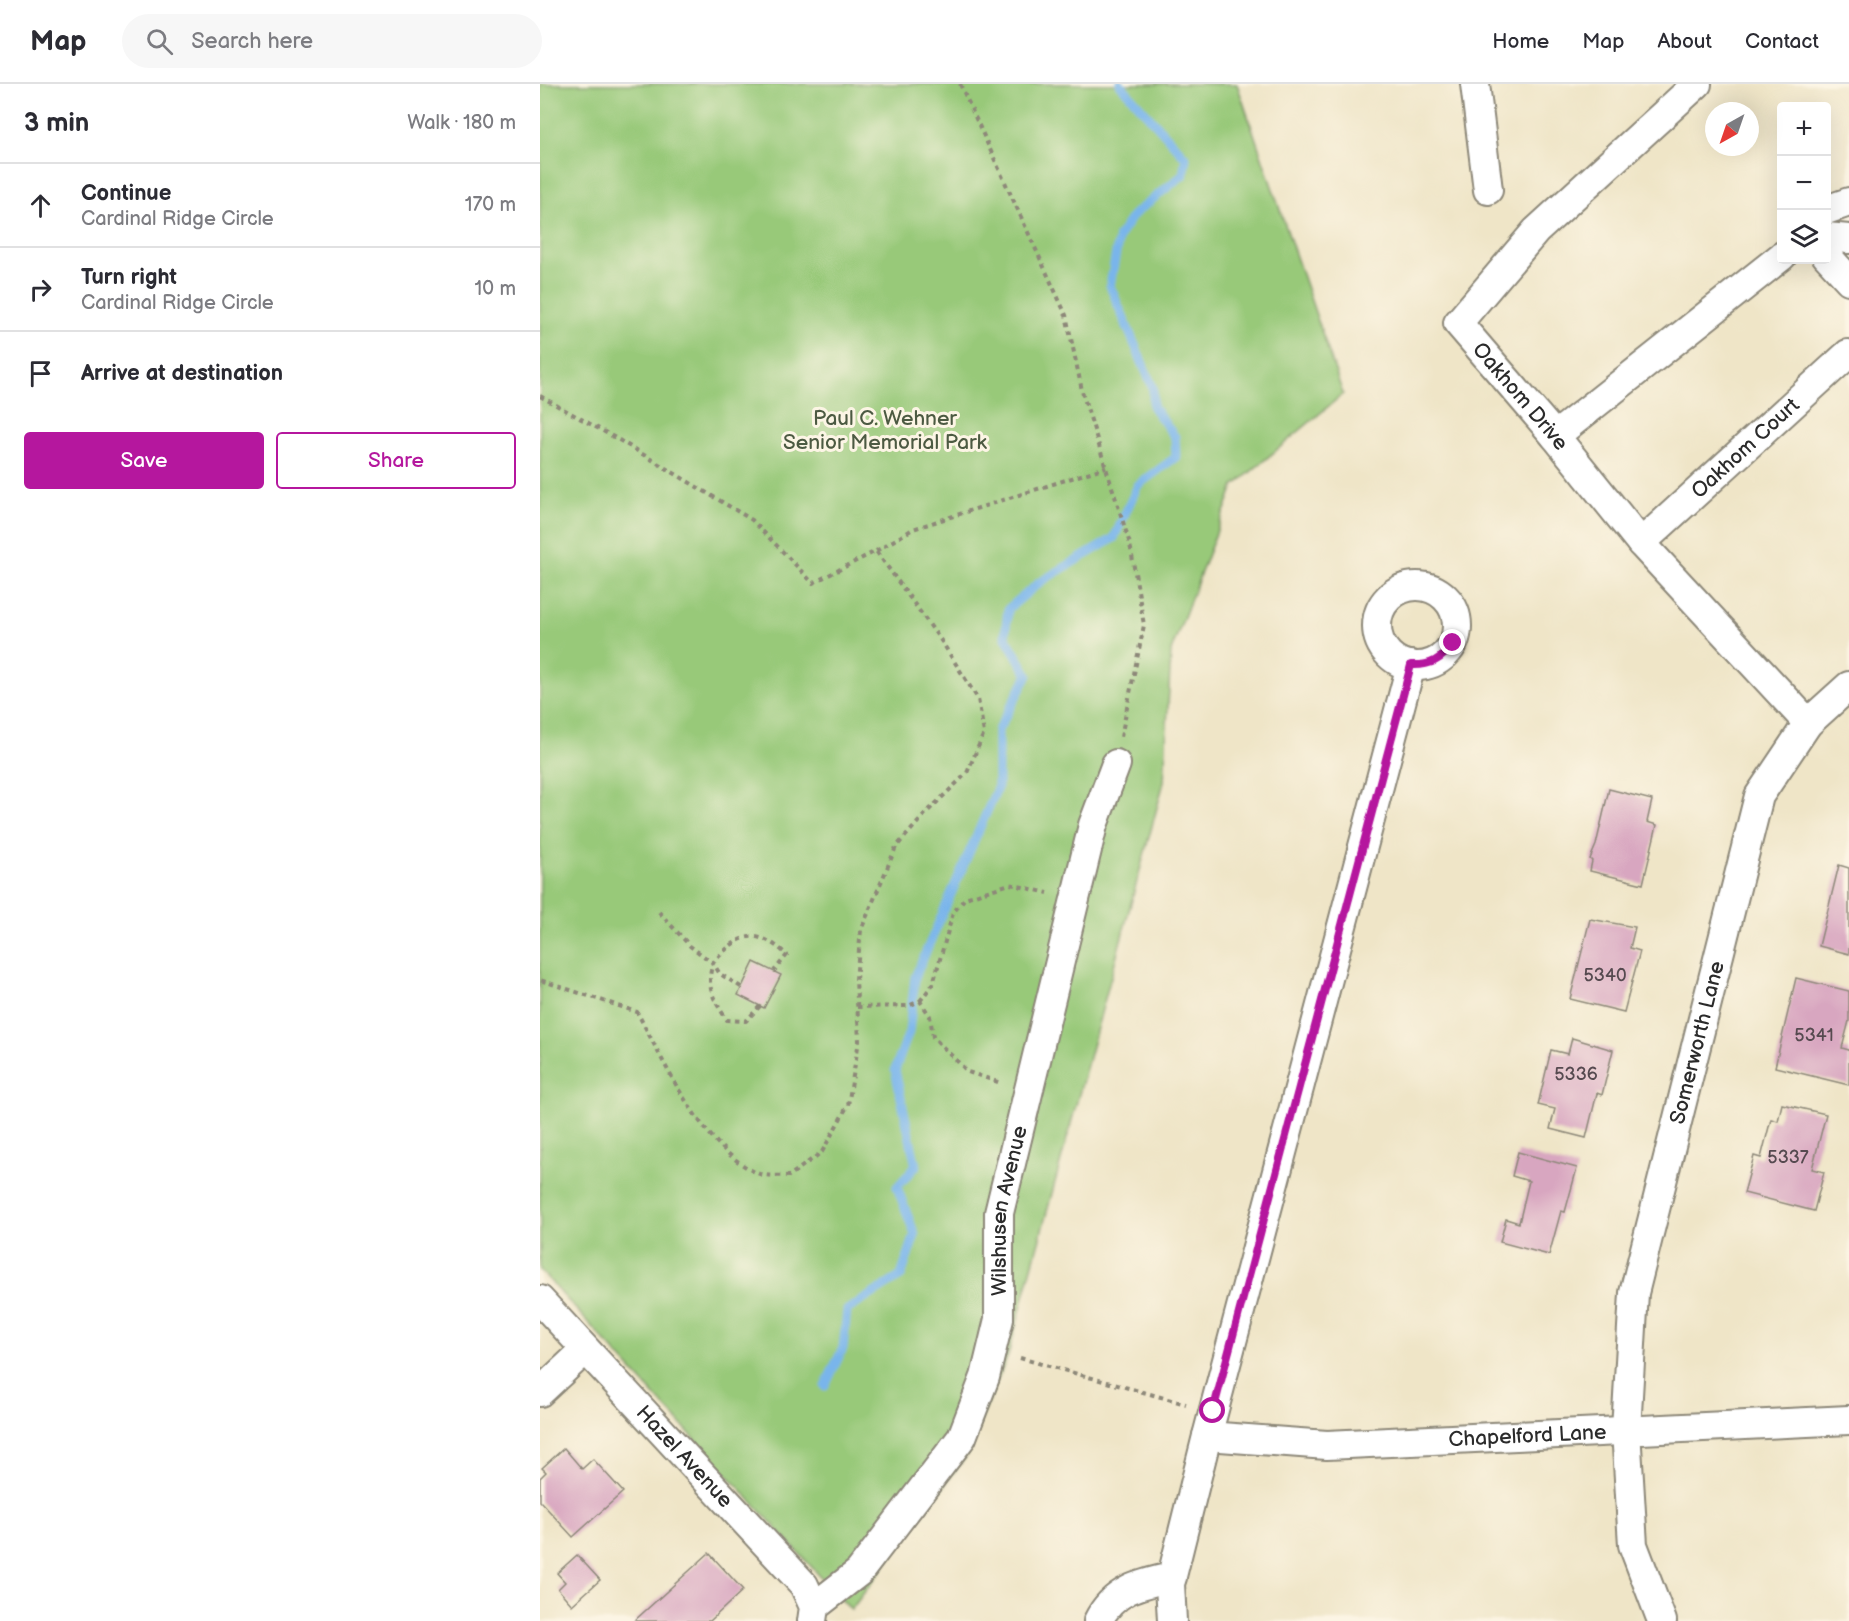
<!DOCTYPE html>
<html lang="en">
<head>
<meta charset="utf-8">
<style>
  body { margin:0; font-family:"Balsamiq Sans",sans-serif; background:#f7f7f7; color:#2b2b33 }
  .controls { position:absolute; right:18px; top:18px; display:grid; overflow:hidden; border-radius:6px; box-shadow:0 6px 24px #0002 }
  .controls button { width:54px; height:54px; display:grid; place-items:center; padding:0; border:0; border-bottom:2px solid #e1e1e2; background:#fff; color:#2b2b33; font:30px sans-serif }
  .compass { position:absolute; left:1165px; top:18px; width:54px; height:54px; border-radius:50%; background:#fff; box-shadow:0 6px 24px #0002; rotate:220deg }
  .stop { position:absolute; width:18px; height:18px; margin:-14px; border:4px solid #b5179e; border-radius:50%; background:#fff }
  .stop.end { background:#b5179e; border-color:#fff; box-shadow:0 2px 6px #0008 }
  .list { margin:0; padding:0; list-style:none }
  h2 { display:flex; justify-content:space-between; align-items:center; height:78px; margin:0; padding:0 24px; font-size:26px }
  h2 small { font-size:20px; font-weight:400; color:#7c7c81 }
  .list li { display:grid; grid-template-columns:39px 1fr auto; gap:18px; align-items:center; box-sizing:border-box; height:84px; padding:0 24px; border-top:2px solid #e1e1e2 }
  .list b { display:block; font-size:22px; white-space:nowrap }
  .list p { margin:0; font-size:20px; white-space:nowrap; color:#7c7c81 }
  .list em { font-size:20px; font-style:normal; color:#7c7c81 }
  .actions { display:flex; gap:12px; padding:18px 24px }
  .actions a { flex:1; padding:14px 0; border:2px solid #b5179e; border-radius:6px; text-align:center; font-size:21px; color:#b5179e }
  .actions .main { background:#b5179e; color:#fff }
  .icon { flex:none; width:33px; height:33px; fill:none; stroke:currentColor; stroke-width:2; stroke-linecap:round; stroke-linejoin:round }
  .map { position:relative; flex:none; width:1309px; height:1537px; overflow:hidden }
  header { display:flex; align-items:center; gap:36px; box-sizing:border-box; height:84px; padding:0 30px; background:#fff; border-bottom:2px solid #e1e1e2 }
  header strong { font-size:28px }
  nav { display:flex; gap:33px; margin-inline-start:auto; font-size:21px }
  .search { width:420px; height:54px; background:#f7f7f7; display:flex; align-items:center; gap:15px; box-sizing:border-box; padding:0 21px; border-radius:33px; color:#7c7c81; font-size:22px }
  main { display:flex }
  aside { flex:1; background:#fff }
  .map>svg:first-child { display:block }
</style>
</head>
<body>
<header>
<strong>Map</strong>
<div class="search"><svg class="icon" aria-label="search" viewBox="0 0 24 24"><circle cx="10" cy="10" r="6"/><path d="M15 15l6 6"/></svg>Search here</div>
<nav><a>Home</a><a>Map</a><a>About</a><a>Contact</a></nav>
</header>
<main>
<aside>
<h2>3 min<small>Walk · 180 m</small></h2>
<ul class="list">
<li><svg class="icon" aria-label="ahead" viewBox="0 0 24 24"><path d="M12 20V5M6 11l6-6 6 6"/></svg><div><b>Continue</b><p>Cardinal Ridge Circle</p></div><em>170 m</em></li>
<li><svg class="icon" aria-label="right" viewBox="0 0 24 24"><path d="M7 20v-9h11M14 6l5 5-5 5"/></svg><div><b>Turn right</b><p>Cardinal Ridge Circle</p></div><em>10 m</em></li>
<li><svg class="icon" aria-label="arrive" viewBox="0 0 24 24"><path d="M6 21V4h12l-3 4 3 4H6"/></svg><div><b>Arrive at destination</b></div></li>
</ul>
<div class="actions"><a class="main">Save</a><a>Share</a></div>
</aside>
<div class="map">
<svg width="1309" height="1537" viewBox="0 0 1309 1537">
  <rect width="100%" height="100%" fill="#fcf5e5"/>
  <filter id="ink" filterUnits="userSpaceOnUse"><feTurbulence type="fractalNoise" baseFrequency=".0167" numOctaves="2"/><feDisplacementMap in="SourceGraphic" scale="12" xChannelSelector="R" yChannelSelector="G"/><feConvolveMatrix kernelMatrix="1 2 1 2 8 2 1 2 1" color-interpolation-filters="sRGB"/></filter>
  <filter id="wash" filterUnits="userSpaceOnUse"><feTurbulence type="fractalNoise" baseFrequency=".008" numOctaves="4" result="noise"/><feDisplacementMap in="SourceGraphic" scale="24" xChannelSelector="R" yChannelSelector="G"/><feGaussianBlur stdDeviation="1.35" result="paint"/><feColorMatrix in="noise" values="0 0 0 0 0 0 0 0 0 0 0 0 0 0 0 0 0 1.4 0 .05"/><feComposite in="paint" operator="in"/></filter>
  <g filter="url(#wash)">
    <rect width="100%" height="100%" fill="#efe5c7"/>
    <path fill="#98c979" stroke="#627a52" stroke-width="1.5" d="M0,0H697L803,310L694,402L631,567L624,698L468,1271L425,1374L311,1526L0,1186Z"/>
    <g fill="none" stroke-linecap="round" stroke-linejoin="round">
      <path stroke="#79b5eb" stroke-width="9" d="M285,1302L303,1264L307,1226L361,1192L375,1151L357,1103L376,1082L355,986L369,948L375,893L458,702V646L488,591L465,552L468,525L500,498L574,454L598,401L636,373L635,353L613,323V304L570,202L579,152L594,130L643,91L646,74L580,0"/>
    </g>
    <g id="blocks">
      <g fill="#d8a6c0">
        <path d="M1069,705L1112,716L1107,738L1117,741L1103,800L1050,787L1052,777L1050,775L1056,761Z"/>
        <path d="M1299,781L1309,784V870L1279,862Z"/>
        <path d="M1050,835L1095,843L1090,864L1100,867L1084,928L1030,915Z"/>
        <path d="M214,878L241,891L224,924L198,911Z"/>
        <path d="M1256,894L1309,907V937L1302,964L1309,966V1001L1235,983Z"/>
        <path d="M1032,954L1073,966L1062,1011L1057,1009L1046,1054L1010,1045L1015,1025L998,1021L1011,966L1028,970Z"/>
        <path d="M1242,1020L1286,1030L1272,1085L1284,1088L1274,1127L1204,1109L1214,1072L1221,1074L1231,1035L1238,1037Z"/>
        <path d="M978,1068L1037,1084L1025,1128L1021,1127L1009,1171L960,1158L966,1135L979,1139L989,1097L972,1092Z"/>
        <path d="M24,1364L42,1385L53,1375L83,1408L33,1453L0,1417V1394L6,1388L2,1384Z"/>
        <path d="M169,1469L203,1506L170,1537H94Z"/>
        <path d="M37,1471L60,1496L32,1521L18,1505L25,1498L17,1489Z"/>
      </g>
    </g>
  </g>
  <g filter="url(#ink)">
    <use href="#blocks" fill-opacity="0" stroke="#8d8879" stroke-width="1.5"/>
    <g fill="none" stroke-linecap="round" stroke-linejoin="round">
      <defs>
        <g id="street">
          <path d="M935,0L948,106"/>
          <path id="s1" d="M1157,0L996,147L918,239L1015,352L1101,459L1268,639"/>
          <path d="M1286,126L1309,118"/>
          <path d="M1286,153L1309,155"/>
          <path d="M1286,171L1309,196"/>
          <path d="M1015,352L1242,172"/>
          <path id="s2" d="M1101,459L1308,270"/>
          <circle cx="877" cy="542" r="40"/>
          <path id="s3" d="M0,1216L264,1501L274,1523L272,1537"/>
          <path d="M0,1308L45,1266"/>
          <path id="s4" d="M667,1352L787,1361L1309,1336"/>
          <path id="s5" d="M274,1523L319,1488L422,1353L445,1293L459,1235V1129L553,741L576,680"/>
          <path d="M558,1537C573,1506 600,1500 632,1493"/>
          <path d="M632,1537L630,1500L667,1352L871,581"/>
          <path id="s6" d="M1122,1537L1093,1461L1086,1346L1094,1209L1219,712L1268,639L1309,602"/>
        </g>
      </defs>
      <use href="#street" stroke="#8d8879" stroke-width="32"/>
      <g stroke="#8d8879" stroke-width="4" stroke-dasharray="4.5 4.5" stroke-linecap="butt">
        <path d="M420,0L526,231L543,311L590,460L604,541L581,653"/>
        <path d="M0,312L79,356L212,436L273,499L336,467L402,558L438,615L444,649L427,689L387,728L356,763L321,846L316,895L319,957L308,1021L282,1068L249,1092C240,1091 225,1093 217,1089C161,1063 125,979 97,928L0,896"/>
        <path d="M336,467L373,445L566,383"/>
        <path d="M119,828L150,862L173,879C165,903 174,916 187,936L206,937L220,922"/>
        <path d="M201,903L180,890L173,879C198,850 216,842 247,871L234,887"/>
        <path d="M380,917L393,900L413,829L425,814L470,800L508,809"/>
        <path d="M317,923L368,922L380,917L390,932L393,953L428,988L461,999"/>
        <path d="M480,1274L646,1320"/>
      </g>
      <use href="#street" stroke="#fff" stroke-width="28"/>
    </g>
  </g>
  <g fill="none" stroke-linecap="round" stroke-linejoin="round" filter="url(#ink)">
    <path stroke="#b5179e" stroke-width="8" d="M673,1327L871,581C890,582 902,576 913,559"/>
  </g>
  <g text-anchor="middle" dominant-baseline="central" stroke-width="6" stroke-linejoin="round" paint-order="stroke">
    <g font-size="18" fill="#564a50">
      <text x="1065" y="891">5340</text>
      <text x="1274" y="951">5341</text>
      <text x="1036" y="990">5336</text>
      <text x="1248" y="1073">5337</text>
    </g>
    <g font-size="21" fill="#2b2b2b" stroke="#fcf5e5">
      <text stroke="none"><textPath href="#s1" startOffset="435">Oakhom Drive</textPath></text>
      <text stroke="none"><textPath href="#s2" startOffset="141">Oakhom Court</textPath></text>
      <text stroke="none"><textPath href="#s6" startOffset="592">Somerworth Lane</textPath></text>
      <text stroke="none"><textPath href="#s5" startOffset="460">Wilshusen Avenue</textPath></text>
      <text stroke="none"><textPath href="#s4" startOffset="321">Chapelford Lane</textPath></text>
      <text stroke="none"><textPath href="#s3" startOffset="213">Hazel Avenue</textPath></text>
    </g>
    <g font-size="21" fill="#4c5a42" stroke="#fcf5e5">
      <text x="345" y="334">Paul C. Wehner<tspan x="345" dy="24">Senior Memorial Park</tspan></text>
    </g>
  </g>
</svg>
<div class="controls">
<button>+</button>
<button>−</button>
<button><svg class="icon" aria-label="layers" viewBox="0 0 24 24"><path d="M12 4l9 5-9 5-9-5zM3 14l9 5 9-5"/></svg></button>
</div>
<svg class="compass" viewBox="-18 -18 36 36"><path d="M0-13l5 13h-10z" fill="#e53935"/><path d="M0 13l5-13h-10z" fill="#7c7c81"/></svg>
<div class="stop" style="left:673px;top:1327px"></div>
<div class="stop end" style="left:913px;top:559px"></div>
</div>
</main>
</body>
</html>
